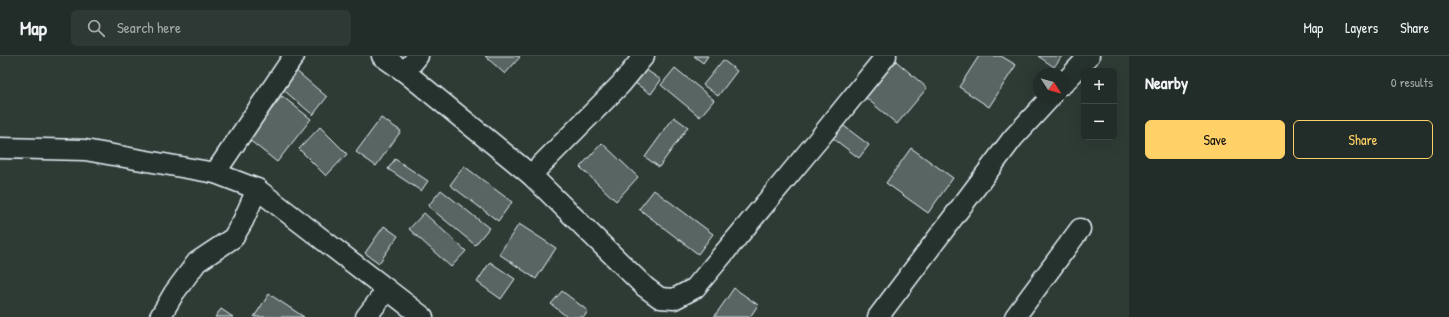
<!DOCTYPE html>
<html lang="en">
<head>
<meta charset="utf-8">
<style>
  body { margin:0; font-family:"Patrick Hand",sans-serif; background:#2e3834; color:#f1f3f6 }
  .controls { position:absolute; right:12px; top:12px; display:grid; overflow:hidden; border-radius:6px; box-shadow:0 4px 16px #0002 }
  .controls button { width:36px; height:36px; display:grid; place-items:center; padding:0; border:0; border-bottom:1px solid #3f4845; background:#222c28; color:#f1f3f6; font:20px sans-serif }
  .compass { position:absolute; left:1033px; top:12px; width:36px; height:36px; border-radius:50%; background:#222c28; box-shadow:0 4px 16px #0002; rotate:126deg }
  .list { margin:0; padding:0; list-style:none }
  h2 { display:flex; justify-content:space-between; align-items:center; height:52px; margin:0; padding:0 16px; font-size:17px }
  h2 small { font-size:13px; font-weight:400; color:#a2a7a8 }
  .actions { display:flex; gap:8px; padding:12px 16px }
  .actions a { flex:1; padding:9px 0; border:1px solid #ffd166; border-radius:6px; text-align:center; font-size:14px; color:#ffd166 }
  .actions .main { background:#ffd166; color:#111 }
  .icon { flex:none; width:22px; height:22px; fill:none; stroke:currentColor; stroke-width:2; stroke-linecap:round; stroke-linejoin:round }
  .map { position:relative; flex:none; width:1129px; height:261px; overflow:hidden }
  header { display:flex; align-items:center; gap:24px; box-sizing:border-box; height:56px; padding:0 20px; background:#222c28; border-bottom:1px solid #3f4845 }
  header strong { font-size:19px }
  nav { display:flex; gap:22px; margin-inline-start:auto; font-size:14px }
  .search { width:280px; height:36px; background:#2e3834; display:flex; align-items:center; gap:10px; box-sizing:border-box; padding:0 14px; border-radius:6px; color:#a2a7a8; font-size:15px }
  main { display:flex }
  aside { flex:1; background:#222c28 }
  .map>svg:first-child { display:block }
</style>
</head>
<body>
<header>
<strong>Map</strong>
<div class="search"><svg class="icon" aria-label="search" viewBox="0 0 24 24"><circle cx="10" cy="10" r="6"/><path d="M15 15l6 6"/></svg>Search here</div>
<nav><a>Map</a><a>Layers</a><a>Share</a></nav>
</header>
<main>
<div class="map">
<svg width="1129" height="261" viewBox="0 0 1129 261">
  <rect width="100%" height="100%" fill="#2e3b35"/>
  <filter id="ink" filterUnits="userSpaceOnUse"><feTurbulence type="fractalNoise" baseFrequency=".025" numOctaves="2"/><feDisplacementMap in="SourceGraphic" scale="8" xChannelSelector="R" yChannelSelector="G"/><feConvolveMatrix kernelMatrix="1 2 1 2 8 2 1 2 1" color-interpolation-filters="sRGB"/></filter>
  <g filter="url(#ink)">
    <g fill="#596563" stroke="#e8f1f8">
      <path d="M485,0H518L520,1L505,18Z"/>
      <path d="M694,0H708L703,7Z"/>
      <path d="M979,0H1001L1016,9L989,51L959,31Z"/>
      <path d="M1038,0H1062L1054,11Z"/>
      <path d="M723,4L737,15L718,40L703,29Z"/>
      <path d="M896,5L927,32L897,68L865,41Z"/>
      <path d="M675,12L714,44L700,61L661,29Z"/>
      <path d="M294,13L327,41L313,59L280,31Z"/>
      <path d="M645,13L661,24L651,38L635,27Z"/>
      <path d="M282,40L311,63L277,106L248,83Z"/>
      <path d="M674,61L688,71L659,111L645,101Z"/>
      <path d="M381,62L401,75L376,110L356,96Z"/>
      <path d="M840,67L869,89L859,102L830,80Z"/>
      <path d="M320,71L347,98L326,120L299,93Z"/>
      <path d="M602,87L638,121L616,145L580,111Z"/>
      <path d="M911,92L953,122L928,157L886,127Z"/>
      <path d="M395,103L428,125L421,135L388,113Z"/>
      <path d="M464,110L512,146L498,165L450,129Z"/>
      <path d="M441,134L489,172L475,189L428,150Z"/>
      <path d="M654,134L713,178L698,198L639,153Z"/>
      <path d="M424,157L466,195L451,211L409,173Z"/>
      <path d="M519,168L556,192L536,223L499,198Z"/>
      <path d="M384,170L398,180L379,207L365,197Z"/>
      <path d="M490,206L515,223L501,243L477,226Z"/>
      <path d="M734,232L758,249L750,261H714Z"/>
      <path d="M562,235L588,255L584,261H567L551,248Z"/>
      <path d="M269,238L304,261H254Z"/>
      <path d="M221,253L233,261H215Z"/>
    </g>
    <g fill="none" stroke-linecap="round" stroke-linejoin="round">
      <defs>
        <g id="minor">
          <path d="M294,0L215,117L257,133L423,261"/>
          <path d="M382,0L405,16L531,119L645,231L660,242L674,243L695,232L818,84L886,0"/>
          <path d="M405,16L418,0"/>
          <path d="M1063,28L1089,0"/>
          <path d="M0,92L85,94L215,117"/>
          <path d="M531,119L621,28L644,0"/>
          <path d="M160,261L174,237L197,206L233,182L243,165L257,133"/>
          <path d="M366,261L387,234"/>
          <path d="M878,261L1013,82L1050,42"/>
          <path d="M1015,261L1080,173"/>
        </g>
      </defs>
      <use href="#minor" stroke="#e8f1f8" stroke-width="23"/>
      <use href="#minor" stroke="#26332d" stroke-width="20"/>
    </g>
  </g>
</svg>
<div class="controls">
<button>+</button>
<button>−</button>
</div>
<svg class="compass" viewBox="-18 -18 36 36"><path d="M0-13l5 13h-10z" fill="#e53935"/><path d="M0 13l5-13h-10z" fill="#a2a7a8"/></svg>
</div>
<aside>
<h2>Nearby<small>0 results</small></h2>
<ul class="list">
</ul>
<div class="actions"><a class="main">Save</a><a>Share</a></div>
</aside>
</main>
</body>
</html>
